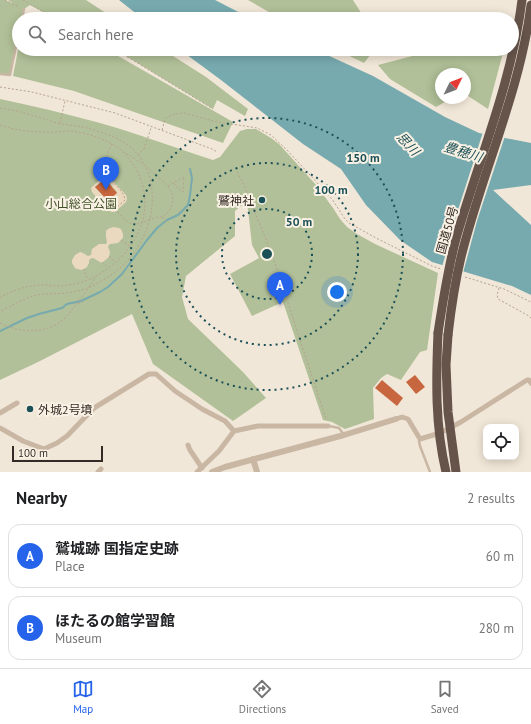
<!DOCTYPE html>
<html lang="en">
<head>
<meta charset="utf-8">
<style>
  body { margin:0; font-family:"PT Sans","Noto Sans JP",sans-serif; background:#f6f6f6; color:#202124 }
  .controls { position:absolute; right:12px; bottom:12px; display:grid; overflow:hidden; border-radius:8px; box-shadow:0 2px 10px #0003 }
  .controls button { width:36px; height:36px; display:grid; place-items:center; padding:0; border:0; border-bottom:1px solid #e0e0e0; background:#fff; color:#202124; font:20px sans-serif }
  .compass { position:absolute; left:435px; top:68px; width:36px; height:36px; border-radius:50%; background:#fff; box-shadow:0 2px 10px #0003; rotate:47deg }
  .scale { position:absolute; left:12px; bottom:10px; width:91px; box-sizing:border-box; padding-left:4px; border:2px solid #352b26; border-top:0; font-size:11px; line-height:14px; white-space:nowrap; color:#352b26; -webkit-text-stroke:3px #f9f1e4; paint-order:stroke }
  .you { position:absolute; left:337px; top:292px; width:14px; height:14px; margin:-10px; border:3px solid #fff; border-radius:50%; background:#1a73e8; box-shadow:0 0 0 6px #1a73e833 }
  .badge { display:grid; place-items:center; width:26px; height:26px; border-radius:50%; background:#2563eb; color:#fff; font-size:13px; font-weight:700 }
  .pin { position:absolute; translate:-50% -33px; filter:drop-shadow(0 1px 2px #0008) }
  .pin::after { content:''; position:absolute; top:21px; width:14px; height:12px; background:inherit; clip-path:polygon(0 0,100% 0,50% 100%) }
  .list { margin:0; padding:0; list-style:none }
  h2 { display:flex; justify-content:space-between; align-items:center; height:52px; margin:0; padding:0 16px; font-size:17px }
  h2 small { font-size:13px; font-weight:400; color:#757577 }
  .list li { display:grid; grid-template-columns:26px 1fr auto; gap:12px; align-items:center; box-sizing:border-box; height:64px; margin:0 8px 8px; padding:0 8px; border:1px solid #e0e0e0; border-radius:12px }
  .list b { display:block; font-size:15px; white-space:nowrap }
  .list p { margin:0; font-size:13px; white-space:nowrap; color:#757577 }
  .list em { font-size:13px; font-style:normal; color:#757577 }
  .icon { flex:none; width:22px; height:22px; fill:none; stroke:currentColor; stroke-width:2; stroke-linecap:round; stroke-linejoin:round }
  .map { position:relative; flex:none; width:531px; height:472px; overflow:hidden }
  .search { position:absolute; background:#fff; box-shadow:0 2px 10px #0003; left:12px; right:12px; top:12px; height:44px; display:flex; align-items:center; gap:10px; box-sizing:border-box; padding:0 14px; border-radius:22px; color:#757577; font-size:15px }
  .sheet { height:196px; background:#fff }
  nav { display:flex; justify-content:space-around; align-items:center; box-sizing:border-box; height:56px; border-top:1px solid #e0e0e0; background:#fff; font-size:11px; color:#757577 }
  nav a { display:grid; justify-items:center; gap:2px }
  nav .on { color:#2563eb }
  .map>svg:first-child { display:block }
</style>
</head>
<body>
<div class="map">
<svg width="531" height="472" viewBox="0 0 531 472">
  <rect width="100%" height="100%" fill="#f1e7d8"/>
  <g fill="#b1c098">
    <path d="M0,0H5L14,4L8,0H86L115,19H56L30,5L24,9L22,19H19V32L10,75L0,74Z"/>
    <path d="M248,0H353L365,19H281Z"/>
    <path d="M19,45V49H106L233,122L223,143L74,91L13,76Z"/>
    <path d="M113,49H162L206,77L248,109L245,116L217,100L213,109L131,59Z"/>
    <path d="M335,49H375L364,63Z"/>
    <path d="M445,49H504L488,109L465,94V74H441V98H452L436,107L390,79L378,65L420,54Z"/>
    <path d="M0,99C34,106 67,114 100,123C139,134 176,148 213,160L220,157L240,131L247,129H256L271,138L279,144L317,186L333,208L340,219L347,227L357,234L375,244L438,273L427,350L420,352L401,380L387,374L381,378L373,388L374,419L345,429L332,422L323,420L283,302L252,316L230,274L259,258L252,245L247,201L235,211V236L186,276L182,297L188,319L243,372L266,398L233,421L153,364L132,314L38,362L0,380Z"/>
  </g>
  <g fill="#ead9bf" fill-rule="evenodd">
    <path d="M105,175L110,178L126,195L127,199L126,202L115,212H112L107,210L92,192L91,188L93,186ZM105,179L117,192L108,201L95,187Z"/>
    <path d="M113,227L119,228L121,229L123,234V237L122,239L118,243L110,244L109,245L108,247L110,252L109,257L102,263L93,258H92L89,260V263L87,267L82,270L77,269L75,268L72,263V260L75,255L80,252L83,253L88,256L91,255L92,249L99,244H106L107,242L106,237V231L108,229Z"/>
  </g>
  <g fill="#77aaaf">
    <path d="M119,0H215L252,19H143Z"/>
    <path d="M179,49H314L373,76L445,117L479,133L531,143V185L493,190L531,225V295L512,286L432,262L400,240L366,205L341,169L303,144L221,80Z"/>
  </g>
  <path fill="#f1e7d8" d="M483,132L505,136L477,221L463,273L442,267L457,213Z"/>
  <g fill="none" stroke-linecap="round" stroke-linejoin="round">
    <path stroke="#77aaaf" stroke-width="2" d="M0,331L27,318L39,314L62,308L67,304L81,301L100,292L108,287L122,274L147,240L157,228L167,220L178,215L188,205L190,195L192,178L190,169"/>
  </g>
  <g fill="#c8673f">
    <path d="M105,179L117,193L108,201L95,187Z"/>
    <path d="M415,375L425,387L416,394L406,382Z"/>
    <path d="M382,380L403,398L397,406L375,388Z"/>
  </g>
  <g fill="none" stroke-linecap="round" stroke-linejoin="round">
    <g stroke="#b5a18e" stroke-width="1" stroke-dasharray="2 2" stroke-linecap="butt">
      <path d="M5,0L19,7"/>
      <path d="M23,0L56,19"/>
      <path d="M113,49L131,59L213,109"/>
      <path d="M0,87L32,92L115,113L212,149L217,152"/>
      <path d="M0,108C13,110 26,113 38,117C43,118 48,120 53,122C63,125 73,125 83,127C95,130 109,134 120,140C147,155 156,184 151,213C146,240 131,262 108,277C95,286 82,291 66,293C55,294 44,293 33,296C21,300 11,306 0,312"/>
      <path d="M60,123L65,101"/>
      <path d="M0,125C14,130 29,132 44,132C53,133 63,131 72,131C87,133 110,140 122,151C127,156 131,161 135,167C143,181 147,197 144,214C140,240 119,264 96,276C86,282 72,285 61,286C54,286 47,285 40,285C26,286 12,290 0,298"/>
      <path d="M162,130L165,119L168,117L175,114L184,113L217,122L238,125L257,128L271,135L287,150L332,199L345,219L349,223L376,238L432,266L441,269"/>
      <path d="M112,144C106,154 103,165 107,176C113,183 124,191 125,200L116,208C117,212 120,214 123,218C135,230 142,221 155,218C157,217 159,217 161,217C170,214 175,203 172,194C169,184 154,174 147,167"/>
      <path d="M123,152L131,156L144,165"/>
      <path d="M138,155L144,149L151,128"/>
      <path d="M237,172L243,183L273,257L326,419"/>
      <path d="M168,186L184,177L183,192L173,183"/>
      <path d="M163,217L167,223"/>
      <path d="M121,240L130,246"/>
      <path d="M109,256L115,262"/>
      <path d="M102,262L108,268"/>
      <path d="M83,269L88,279"/>
      <path d="M465,277L504,289L531,302"/>
      <path d="M499,288L497,295L498,299L529,316L531,318"/>
      <path d="M78,304L84,301"/>
      <path d="M0,323C20,333 46,335 64,319C69,315 72,309 76,305C83,295 90,286 96,277"/>
    </g>
    <g stroke="#c9b7a4" stroke-width="2.5">
      <path d="M22,19L24,9"/>
      <path d="M0,74L10,75L19,32"/>
      <path d="M329,426L339,428L344,435"/>
      <path d="M420,440L419,441L420,446L430,472"/>
    </g>
    <g stroke="#c9b7a4" stroke-width="5">
      <path d="M0,413L17,403"/>
      <path d="M396,419L402,417L408,419L420,439L440,433L461,422L527,380H529L531,383"/>
      <path d="M0,428L23,441L44,449L57,443L67,436L94,408L149,374H156L175,391L202,409L225,421L234,431"/>
      <path d="M188,445L190,450L202,468"/>
      <path d="M98,472L101,469"/>
      <path d="M197,472L219,451L234,431L258,426H328"/>
    </g>
    <g stroke="#c9b7a4" stroke-width="6">
      <path d="M253,459L257,472"/>
      <path d="M212,472L225,467L344,435L396,419"/>
    </g>
    <g stroke="#66544a" stroke-width="9">
      <path d="M438,333C436,380 435,426 446,472"/>
      <path d="M448,335L446,365L448,412L456,472"/>
    </g>
    <g stroke="#66544a" stroke-width="9">
      <path d="M438,333C443,300 448,267 457,235C480,157 512,81 522,0"/>
      <path d="M448,335C451,309 455,282 461,257C482,172 520,92 531,5"/>
    </g>
  </g>
  <g fill="none" stroke="#1b5057" stroke-width="2" stroke-dasharray="2 4">
    <circle cx="267" cy="254" r="45"/>
    <circle cx="267" cy="254" r="91"/>
    <circle cx="267" cy="254" r="136"/>
  </g>
  <g fill="#1b5057" stroke="#f9f1e4" stroke-width="1.5">
    <circle cx="262" cy="200" r="4"/>
    <circle cx="30" cy="409" r="4"/>
  </g>
  <g text-anchor="middle" dominant-baseline="central" stroke-width="4" stroke-linejoin="round" paint-order="stroke">
    <g font-size="12" fill="#352b26" stroke="#f9f1e4" text-anchor="end">
      <text x="254" y="200">鷲神社</text>
      <text x="38" y="409" text-anchor="start">外城2号墳</text>
    </g>
    <g font-size="12" fill="#425329" stroke="#f9f1e4">
      <text x="81" y="203">小山総合公園</text>
    </g>
    <g font-size="12" fill="#352b26" stroke="#f9f1e4">
      <text transform="translate(447 230) rotate(-74)">国道50号</text>
    </g>
    <g font-size="13" font-style="italic" fill="#1b5057" stroke="#f9f1e4">
      <text transform="translate(408 144) rotate(47)">思川</text>
      <text transform="translate(463 152) rotate(17)">豊穂川</text>
    </g>
  </g>
  <circle cx="267" cy="254" r="6" fill="#1b5057" stroke="#f9f1e4" stroke-width="2"/>
  <g font-size="12" text-anchor="middle" font-weight="bold" fill="#1b5057" stroke="#f9f1e4" stroke-width="4" stroke-linejoin="round" paint-order="stroke">
    <text x="363" y="162">150 m</text>
    <text x="331" y="194">100 m</text>
    <text x="299" y="226">50 m</text>
  </g>
</svg>
<div class="controls">
<button><svg class="icon" aria-label="locate" viewBox="0 0 24 24"><circle cx="12" cy="12" r="6"/><path d="M12 2v4M12 18v4M2 12h4M18 12h4"/></svg></button>
</div>
<svg class="compass" viewBox="-18 -18 36 36"><path d="M0-13l5 13h-10z" fill="#e53935"/><path d="M0 13l5-13h-10z" fill="#757577"/></svg>
<div class="scale">100 m</div>
<div class="you"></div>
<div class="pin badge" style="left:280px;top:305px">A</div>
<div class="pin badge" style="left:106px;top:190px">B</div>
<div class="search"><svg class="icon" aria-label="search" viewBox="0 0 24 24"><circle cx="10" cy="10" r="6"/><path d="M15 15l6 6"/></svg>Search here</div>
</div>
<section class="sheet">
<h2>Nearby<small>2 results</small></h2>
<ul class="list">
<li><span class="badge">A</span><div><b>鷲城跡 国指定史跡</b><p>Place</p></div><em>60 m</em></li>
<li><span class="badge">B</span><div><b>ほたるの館学習館</b><p>Museum</p></div><em>280 m</em></li>
</ul>
</section>
<nav>
<a class="on"><svg class="icon" aria-label="map" viewBox="0 0 24 24"><path d="M3 6l6-2 6 2 6-2v14l-6 2-6-2-6 2zM9 4v14M15 6v14"/></svg>Map</a>
<a><svg class="icon" aria-label="directions" viewBox="0 0 24 24"><path d="M12 3l9 9-9 9-9-9zM9 14v-3h6M13 9l2 2-2 2"/></svg>Directions</a>
<a><svg class="icon" aria-label="saved" viewBox="0 0 24 24"><path d="M7 4h10v16l-5-4-5 4z"/></svg>Saved</a>
</nav>
</body>
</html>
